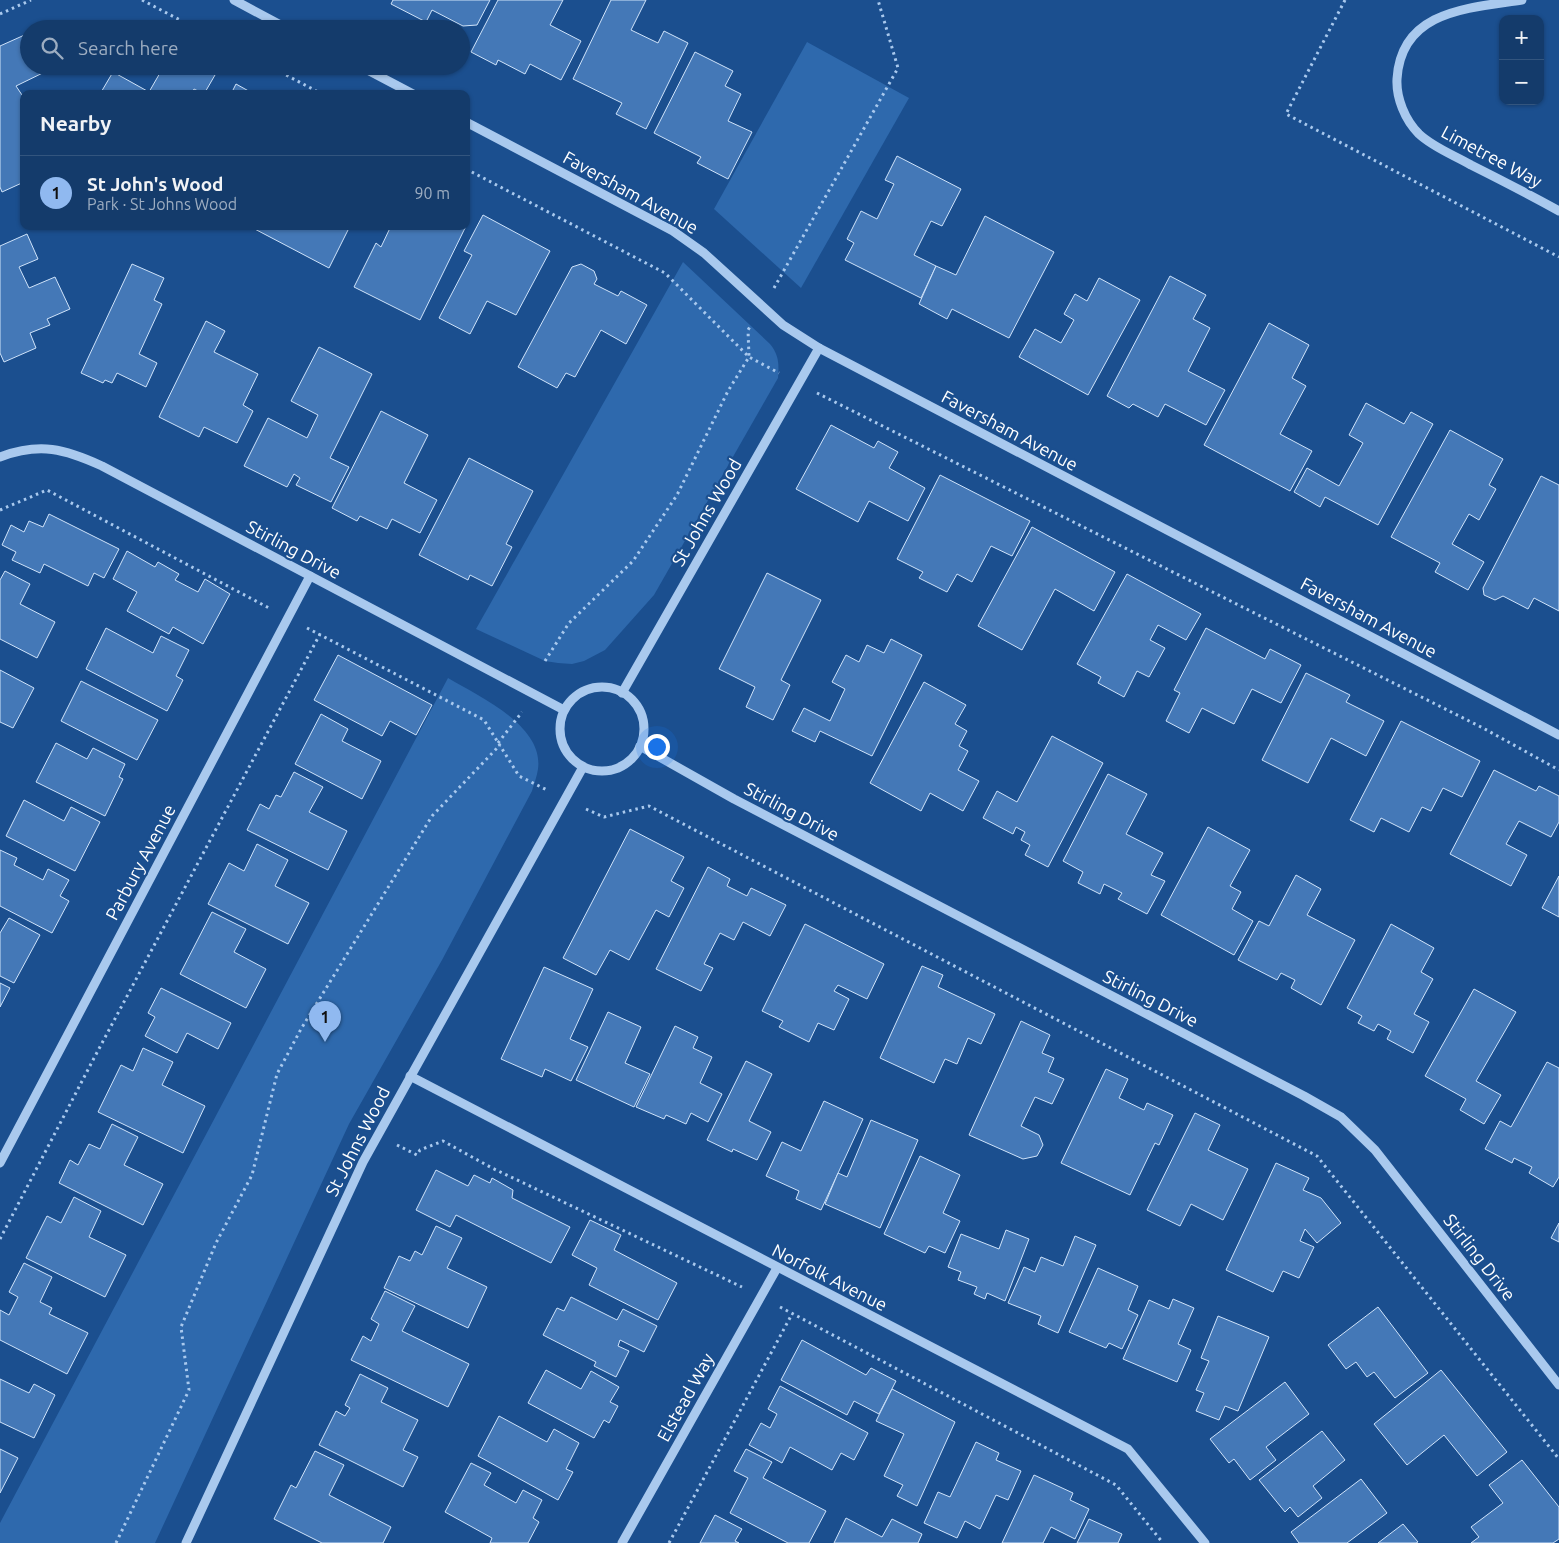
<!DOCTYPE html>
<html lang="en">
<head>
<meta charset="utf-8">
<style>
  body { margin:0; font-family:Ubuntu,sans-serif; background:#214673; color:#f1f3f6 }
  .controls { position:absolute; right:15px; top:15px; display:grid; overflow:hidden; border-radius:10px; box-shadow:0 1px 4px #0004 }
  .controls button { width:45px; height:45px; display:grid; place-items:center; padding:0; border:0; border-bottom:1px solid #33557e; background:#143b6b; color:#f1f3f6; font:25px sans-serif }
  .you { position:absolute; left:656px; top:746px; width:18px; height:18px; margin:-12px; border:4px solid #fff; border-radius:50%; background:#1a73e8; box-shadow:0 0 0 8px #1a73e833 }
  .badge { display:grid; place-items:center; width:32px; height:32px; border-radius:50%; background:#90b9f0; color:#111; font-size:16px; font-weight:700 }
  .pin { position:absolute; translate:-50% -41px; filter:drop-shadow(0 1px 2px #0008) }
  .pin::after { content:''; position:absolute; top:26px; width:18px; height:15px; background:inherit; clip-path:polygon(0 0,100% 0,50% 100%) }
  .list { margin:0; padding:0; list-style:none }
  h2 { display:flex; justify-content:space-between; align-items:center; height:65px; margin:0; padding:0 20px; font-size:21px }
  h2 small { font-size:16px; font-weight:400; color:#9dadc1 }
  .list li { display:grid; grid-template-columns:32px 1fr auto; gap:15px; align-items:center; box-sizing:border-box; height:75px; padding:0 20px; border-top:1px solid #33557e }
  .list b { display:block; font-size:19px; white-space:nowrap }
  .list p { margin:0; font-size:16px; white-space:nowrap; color:#9dadc1 }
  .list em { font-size:16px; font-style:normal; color:#9dadc1 }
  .icon { flex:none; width:28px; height:28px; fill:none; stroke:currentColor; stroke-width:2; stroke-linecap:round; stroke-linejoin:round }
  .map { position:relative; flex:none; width:1559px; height:1543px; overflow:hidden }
  .search { position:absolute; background:#143b6b; box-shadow:0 1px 4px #0004; left:20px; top:20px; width:450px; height:55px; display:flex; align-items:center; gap:12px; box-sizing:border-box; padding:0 18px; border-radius:28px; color:#9dadc1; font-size:19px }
  .panel { position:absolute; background:#143b6b; box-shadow:0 1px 4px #0004; left:20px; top:90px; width:450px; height:140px; border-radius:10px }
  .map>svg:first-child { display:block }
</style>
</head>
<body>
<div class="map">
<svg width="1559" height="1543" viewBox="0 0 1559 1543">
  <rect width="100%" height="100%" fill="#1b4f8f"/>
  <g fill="#2e69ad">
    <path d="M807,42L909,98L801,288L714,209Z"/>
    <path d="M683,262L770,344C779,355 779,364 778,378L654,595L605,650L584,661L572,664L558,663L545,661L476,629Z"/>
    <path d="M448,678C478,696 544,725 538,769C537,776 534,784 532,791L442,960L349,1124L155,1543H0V1523Z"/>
  </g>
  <g fill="#4478b7" stroke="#cfe3fa">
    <path d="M393,0H490L477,25L463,26L432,10L426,22L391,4Z"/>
    <path d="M498,0H563L550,25L581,41L561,80L530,64L525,74L498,60L496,65L471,52Z"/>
    <path d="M611,0H646L631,30L658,43L664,31L688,43L646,129L616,114L622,103L573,79Z"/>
    <path d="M29,33V66H57L16,86L24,98V182L2,192L0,187V46Z"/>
    <path d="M695,52L733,71L725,86L741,94L728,121L752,132L728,179L697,163L701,157L654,133Z"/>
    <path d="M164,66H200L215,75L204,94L194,89L191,94H100L113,72L149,92Z"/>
    <path d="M236,84L254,94H231Z"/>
    <path d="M897,156L961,189L942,226L931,221L914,255L936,266L921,298L845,260L854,243L847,239L861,211L877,219L894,184L885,180Z"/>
    <path d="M483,215L550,251L516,315L487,301L470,334L439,318L472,255L464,251Z"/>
    <path d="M985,216L1054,252L1009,338L952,309L947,319L919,304L936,266L956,275Z"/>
    <path d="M249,226H350L329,268Z"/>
    <path d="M391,226H466L420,320L354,287L376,243L381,247Z"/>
    <path d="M27,234L38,259L19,267L29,288L55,277L70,309L47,319L50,325L30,333L36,348L4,362L0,353V246Z"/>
    <path d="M132,264L164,278L154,300L162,304L139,354L157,363L146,387L117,373L112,383L105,380L103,383L81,373Z"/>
    <path d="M581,264L594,271L597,279L594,284L618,296L621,291L647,305L626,344L601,330L575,377L566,373L557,388L518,367L572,267Z"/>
    <path d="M1170,276L1206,295L1193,319L1210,328L1188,371L1225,390L1206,425L1165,404L1158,417L1133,404L1129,408L1107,396Z"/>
    <path d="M1099,278L1140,300L1088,395L1019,357L1035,329L1061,343L1074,320L1064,314L1075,294L1087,301Z"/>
    <path d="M206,321L225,331L214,352L258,374L243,405L253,411L237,443L204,427L199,437L159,417Z"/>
    <path d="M1269,323L1309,345L1292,378L1306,386L1280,434L1312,451L1290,491L1204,445Z"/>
    <path d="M319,347L372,374L330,458L349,467L331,502L296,485L300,478L294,474L287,487L244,466L268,418L307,438L318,415L291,401Z"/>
    <path d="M1366,403L1404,424L1411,412L1433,424L1378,525L1325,497L1320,507L1294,492L1307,468L1339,486L1363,443L1349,435Z"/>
    <path d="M381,411L428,435L404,483L437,500L420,533L392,519L387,529L360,516L357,521L332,508Z"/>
    <path d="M831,425L874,448L878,441L898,452L889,468L925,488L908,521L869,501L858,522L796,489Z"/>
    <path d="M1450,430L1503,459L1489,485L1496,489L1479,520L1469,514L1452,544L1484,562L1468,590L1435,572L1440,563L1391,537Z"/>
    <path d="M469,458L533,491L506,544L512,547L492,586L470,575L468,580L419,555Z"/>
    <path d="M940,475L1030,521L1012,556L991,546L972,582L957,574L947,592L919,578L923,572L897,559Z"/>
    <path d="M1541,476L1559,485V611L1534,598L1528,609L1503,596L1495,600L1484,595L1483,588Z"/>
    <path d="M49,514L119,549L104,578L94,573L88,586L44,564L40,573L12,560L16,552L2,545L11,525L24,532L29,521L43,527Z"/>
    <path d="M1032,527L1115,572L1094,611L1055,589L1022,650L978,626Z"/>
    <path d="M127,551L155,567L158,562L179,574L175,580L198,592L205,579L230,594L203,644L173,627L169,634L127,611L137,592L113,579Z"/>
    <path d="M5,571L30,584L20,604L55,622L37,658L0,639V580Z"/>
    <path d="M767,573L821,600L781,680L790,685L773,720L746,707L755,687L719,669Z"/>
    <path d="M1127,574L1201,614L1186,640L1158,625L1150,640L1165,648L1149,677L1137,671L1124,697L1098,683L1101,677L1077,664Z"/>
    <path d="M106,628L153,653L161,636L189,650L176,676L183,680L167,711L86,669Z"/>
    <path d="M1206,628L1265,659L1270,649L1301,665L1281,703L1252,689L1234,724L1202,708L1189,733L1166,721L1180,693L1174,690Z"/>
    <path d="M891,639L922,655L872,756L820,731L815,742L792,731L804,708L830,721L845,689L832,682L846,655L859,662L867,645L884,653Z"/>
    <path d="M338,655L432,705L416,735L390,721L382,736L314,700Z"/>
    <path d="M0,670L34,688L13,728L0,722Z"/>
    <path d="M1306,673L1350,695L1346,702L1384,721L1366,756L1331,738L1308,783L1262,760Z"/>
    <path d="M81,681L158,720L137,760L61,721Z"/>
    <path d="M924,682L966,705L955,724L967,731L959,746L968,751L958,770L979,781L963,811L930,793L921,811L870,783Z"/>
    <path d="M321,714L348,729L342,741L381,761L362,799L295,764Z"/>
    <path d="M1401,721L1480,761L1462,797L1443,788L1431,811L1422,807L1409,832L1381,818L1374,832L1350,820Z"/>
    <path d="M1052,736L1103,763L1048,867L1025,855L1030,845L1021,840L1025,832L1016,827L1013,834L983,818L997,791L1017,802Z"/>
    <path d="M56,743L87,759L93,748L125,764L119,777L123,779L105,816L36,782Z"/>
    <path d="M1494,770L1536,791L1539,786L1559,796V822L1551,837L1519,821L1506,844L1527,855L1511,886L1450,854Z"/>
    <path d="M294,772L323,787L309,812L347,831L328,870L247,830L260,804L269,809L276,795L281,797Z"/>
    <path d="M1108,774L1147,794L1126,834L1163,853L1151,875L1165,881L1147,914L1118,899L1122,893L1104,884L1100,894L1078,883L1083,872L1063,861Z"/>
    <path d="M24,800L64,821L71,807L100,822L75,871L6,836Z"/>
    <path d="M1208,827L1250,850L1230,886L1241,892L1232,909L1253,921L1234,955L1161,915Z"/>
    <path d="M630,829L684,857L671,881L684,888L669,917L656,910L629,960L610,950L596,975L563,958Z"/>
    <path d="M257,844L288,860L275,886L309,903L288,944L208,904L229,863L244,871Z"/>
    <path d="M0,850L17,858L14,865L43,880L48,869L69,880L60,896L69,901L52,933L0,906Z"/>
    <path d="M708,867L730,879L727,886L747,896L751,888L786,905L770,936L743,922L734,940L720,933L704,964L713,968L701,991L656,969Z"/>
    <path d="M1296,875L1321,889L1307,915L1355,940L1321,1005L1291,988L1295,980L1281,973L1277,980L1238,960L1259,921L1269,926Z"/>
    <path d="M1559,876V917L1542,908Z"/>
    <path d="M212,912L246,929L234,952L266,969L246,1008L180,974Z"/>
    <path d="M9,918L40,935L14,983L0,976V933Z"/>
    <path d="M805,924L884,964L867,999L838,985L834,991L849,999L834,1030L818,1023L809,1042L779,1027L783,1021L762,1011Z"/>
    <path d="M1391,924L1434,948L1421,972L1433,979L1414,1014L1429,1022L1413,1053L1387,1039L1391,1031L1378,1024L1374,1031L1358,1023L1362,1016L1347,1008Z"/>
    <path d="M922,966L943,975L938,987L995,1014L981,1044L968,1038L957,1064L945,1059L934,1083L880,1058Z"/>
    <path d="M544,967L593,989L570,1039L588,1047L571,1081L545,1069L542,1077L501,1059Z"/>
    <path d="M0,983L10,988L0,1007Z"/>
    <path d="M161,988L231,1023L218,1049L187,1033L177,1053L145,1036L155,1017L148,1013Z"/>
    <path d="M1474,989L1516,1012L1476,1081L1501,1095L1484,1124L1460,1110L1466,1099L1425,1076Z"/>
    <path d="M608,1012L641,1027L625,1063L650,1074L634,1107L576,1080Z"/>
    <path d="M1021,1021L1050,1035L1042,1053L1054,1058L1048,1072L1064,1079L1052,1104L1035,1097L1021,1126L1039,1135L1043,1145L1037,1156L1023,1159L969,1135Z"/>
    <path d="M675,1026L698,1037L693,1048L712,1057L700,1083L722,1094L708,1122L691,1113L686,1124L666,1115L664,1119L636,1107Z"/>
    <path d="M143,1048L173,1062L162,1085L205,1106L183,1153L98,1112L121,1065L133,1071Z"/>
    <path d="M746,1061L772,1074L749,1121L771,1132L757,1160L733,1149L732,1152L707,1140Z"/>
    <path d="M1547,1062L1559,1068V1177L1553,1187L1529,1173L1532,1167L1514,1158L1512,1163L1485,1149L1500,1121L1511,1127Z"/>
    <path d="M1106,1069L1128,1079L1119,1098L1144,1110L1147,1103L1173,1115L1159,1145L1155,1143L1130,1195L1061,1163Z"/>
    <path d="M824,1101L863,1119L821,1210L796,1199L799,1191L766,1176L782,1142L801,1151Z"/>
    <path d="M1195,1113L1220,1125L1208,1150L1248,1169L1223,1220L1191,1204L1180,1226L1147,1210Z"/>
    <path d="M871,1120L918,1140L880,1228L825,1204L838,1173L847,1177Z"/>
    <path d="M112,1124L138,1137L124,1165L163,1184L143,1225L59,1183L70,1160L78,1165L89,1144L100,1149Z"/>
    <path d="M920,1156L960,1175L943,1213L960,1221L945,1253L929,1246L925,1253L884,1234Z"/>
    <path d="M1276,1163L1309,1178L1303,1190L1321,1198L1341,1223L1317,1243L1305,1229L1300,1241L1314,1247L1299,1278L1283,1271L1273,1292L1226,1270Z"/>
    <path d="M436,1170L468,1186L474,1175L490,1183L492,1178L513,1190L512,1198L570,1227L551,1263L456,1215L450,1227L416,1210Z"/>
    <path d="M74,1197L101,1211L89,1237L126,1255L105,1297L26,1258L47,1216L61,1223Z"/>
    <path d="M590,1220L621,1235L614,1250L677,1283L658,1320L589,1285L597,1268L572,1255Z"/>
    <path d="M1559,1223V1242L1551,1238Z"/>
    <path d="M436,1226L462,1238L447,1268L487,1287L468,1328L384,1288L399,1256L410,1261L415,1251L422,1255Z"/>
    <path d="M1006,1230L1029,1239L1005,1301L987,1293L985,1299L974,1294L977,1287L958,1280L961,1272L948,1267L961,1234L999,1249Z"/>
    <path d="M1075,1236L1096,1245L1058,1333L1038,1324L1041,1316L1008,1303L1024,1267L1035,1272L1041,1257L1063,1266Z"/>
    <path d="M24,1263L52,1277L40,1302L52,1308L49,1314L88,1333L67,1374L0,1340V1310L9,1315L18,1297L9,1292Z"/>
    <path d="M1098,1268L1138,1286L1128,1310L1138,1315L1122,1349L1109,1343L1106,1348L1069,1332Z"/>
    <path d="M385,1291L415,1306L402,1331L469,1364L448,1407L351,1360L363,1336L371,1341L379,1324L371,1319Z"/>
    <path d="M571,1297L617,1320L623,1309L657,1326L644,1352L620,1340L618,1346L629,1351L616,1377L594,1366L596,1362L543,1335L557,1308L564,1311Z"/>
    <path d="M1173,1299L1194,1308L1178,1344L1191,1350L1177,1382L1123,1359L1149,1300L1169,1309Z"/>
    <path d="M1378,1307L1428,1373L1395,1398L1374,1372L1367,1377L1356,1362L1346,1369L1328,1345Z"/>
    <path d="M1218,1316L1269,1337L1238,1411L1225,1406L1219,1420L1196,1411L1204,1393L1196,1390L1209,1361L1201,1358Z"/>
    <path d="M802,1340L866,1375L871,1368L896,1381L879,1414L854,1401L847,1415L781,1380Z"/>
    <path d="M546,1370L581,1389L591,1371L619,1387L610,1402L618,1406L609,1423L604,1420L594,1438L528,1403Z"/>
    <path d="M1441,1370L1507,1452L1477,1476L1444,1435L1407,1465L1374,1424Z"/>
    <path d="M360,1374L388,1388L381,1402L418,1420L403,1450L418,1457L403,1487L319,1445L336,1411L345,1416L350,1408L345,1405Z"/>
    <path d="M0,1379L29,1393L34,1384L55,1395L34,1438L0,1422Z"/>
    <path d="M1285,1382L1309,1414L1266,1447L1276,1460L1250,1480L1234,1459L1229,1463L1210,1439Z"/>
    <path d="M780,1386L868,1433L854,1460L841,1453L832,1470L790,1447L782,1463L749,1445L761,1423L770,1428L777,1414L768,1409Z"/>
    <path d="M892,1389L955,1422L917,1506L897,1496L903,1485L884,1476L904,1434L876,1421Z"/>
    <path d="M499,1416L547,1442L554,1429L579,1443L566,1469L573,1472L558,1500L478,1456Z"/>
    <path d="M1322,1431L1345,1460L1313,1486L1322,1498L1298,1517L1290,1507L1285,1512L1259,1480Z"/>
    <path d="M976,1442L999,1453L996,1460L1021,1471L1008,1500L996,1495L980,1529L965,1521L957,1538L924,1523L938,1492L950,1497Z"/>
    <path d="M0,1449L18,1458L0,1493Z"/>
    <path d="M746,1449L772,1462L763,1478L826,1511L809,1543H788L730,1513L748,1478L734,1471Z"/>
    <path d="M315,1451L344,1465L329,1495L391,1527L383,1543H322L274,1519L291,1485L296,1488Z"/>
    <path d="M1522,1460L1559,1507V1539L1553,1543H1471L1479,1537L1471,1527L1503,1503L1489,1485Z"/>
    <path d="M471,1463L491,1473L484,1485L516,1503L523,1490L542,1500L533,1518L539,1522L528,1543H490L492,1538L445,1512Z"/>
    <path d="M1034,1475L1073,1493L1070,1500L1089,1509L1075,1539L1051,1527L1043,1543H1002Z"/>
    <path d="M1361,1479L1387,1513L1347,1543H1299L1291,1532Z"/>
    <path d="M715,1515L742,1529L735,1541L739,1543H700Z"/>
    <path d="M846,1518L882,1537L892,1519L922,1534L918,1543H834Z"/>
    <path d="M1089,1519L1122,1534L1118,1543H1077Z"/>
    <path d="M1403,1524L1418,1542L1416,1543H1378Z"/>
  </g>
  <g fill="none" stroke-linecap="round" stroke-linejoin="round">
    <g stroke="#a9c9ee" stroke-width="3" stroke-dasharray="2.5 4" stroke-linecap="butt">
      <path d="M142,0L197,29"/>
      <path d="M1345,0L1286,114L1559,257"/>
      <path d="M0,14L31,0"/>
      <path d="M269,66L322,94"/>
      <path d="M466,169L665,273L749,357L779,373"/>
      <path d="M774,288L898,68L878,0"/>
      <path d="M817,393L1483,728L1559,770"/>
      <path d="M0,510L47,490L269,608"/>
      <path d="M307,628L484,720L519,776L547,790"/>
      <path d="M545,661L569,623L633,561L677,495L728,391L749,357L748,330L751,325"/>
      <path d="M498,743L522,712"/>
      <path d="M586,809L604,817L649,806L1317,1156L1559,1459"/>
      <path d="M397,1145L417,1155L420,1150L443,1141L492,1168L742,1287"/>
      <path d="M0,1239L93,1060L320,634"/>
      <path d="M780,1307L1116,1485L1163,1543"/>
      <path d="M116,1543L189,1390L181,1327L216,1243L252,1175L277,1074L301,1029L432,816L500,745"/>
      <path d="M669,1543L792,1314"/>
    </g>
    <g stroke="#a9c9ee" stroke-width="9">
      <path d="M234,0L288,29"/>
      <path d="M1522,0C1469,8 1401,10 1397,79C1396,98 1405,120 1419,134C1434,148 1454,155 1471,165C1501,180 1530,195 1559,211"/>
      <path d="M360,66L413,94"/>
      <path d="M466,122L673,231L704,253L783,325L819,348L1559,735"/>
      <path d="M0,457C40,442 65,449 102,466L564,710"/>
      <circle cx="602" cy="729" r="42"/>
      <path d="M622,693L819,348"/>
      <path d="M640,746L734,799L1304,1096L1341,1117L1375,1150L1559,1385"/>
      <path d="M410,1076L1128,1449L1205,1543"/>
      <path d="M0,1163L310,576"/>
      <path d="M186,1543L363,1162L583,767"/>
      <path d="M622,1543L777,1268"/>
    </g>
  </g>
  <g text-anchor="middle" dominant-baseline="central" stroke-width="4.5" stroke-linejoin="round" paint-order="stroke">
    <g font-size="18" fill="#fff" stroke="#1b4f8f">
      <text transform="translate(1492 156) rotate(28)">Limetree Way</text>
      <text transform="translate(631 192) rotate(29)">Faversham Avenue</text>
      <text transform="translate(1010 430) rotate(28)">Faversham Avenue</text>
      <text transform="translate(706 512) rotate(-60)">St Johns Wood</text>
      <text transform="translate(294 549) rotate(28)">Stirling Drive</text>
      <text transform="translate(1369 617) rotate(28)">Faversham Avenue</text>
      <text transform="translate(792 811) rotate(28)">Stirling Drive</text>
      <text transform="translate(140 862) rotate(-62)">Parbury Avenue</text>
      <text transform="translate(1151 998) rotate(27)">Stirling Drive</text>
      <text transform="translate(357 1141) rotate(-63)">St Johns Wood</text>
      <text transform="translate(1480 1257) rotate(52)">Stirling Drive</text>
      <text transform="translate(830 1277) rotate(27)">Norfolk Avenue</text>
      <text transform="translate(685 1397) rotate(-61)">Elstead Way</text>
    </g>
  </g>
</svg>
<div class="controls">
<button>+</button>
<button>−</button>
</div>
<div class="you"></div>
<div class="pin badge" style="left:325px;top:1042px">1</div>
<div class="search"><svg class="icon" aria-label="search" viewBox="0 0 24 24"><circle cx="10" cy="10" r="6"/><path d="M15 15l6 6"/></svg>Search here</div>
<section class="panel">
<h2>Nearby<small></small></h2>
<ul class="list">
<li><span class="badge">1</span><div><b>St John's Wood</b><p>Park · St Johns Wood</p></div><em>90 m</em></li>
</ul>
</section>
</div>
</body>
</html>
